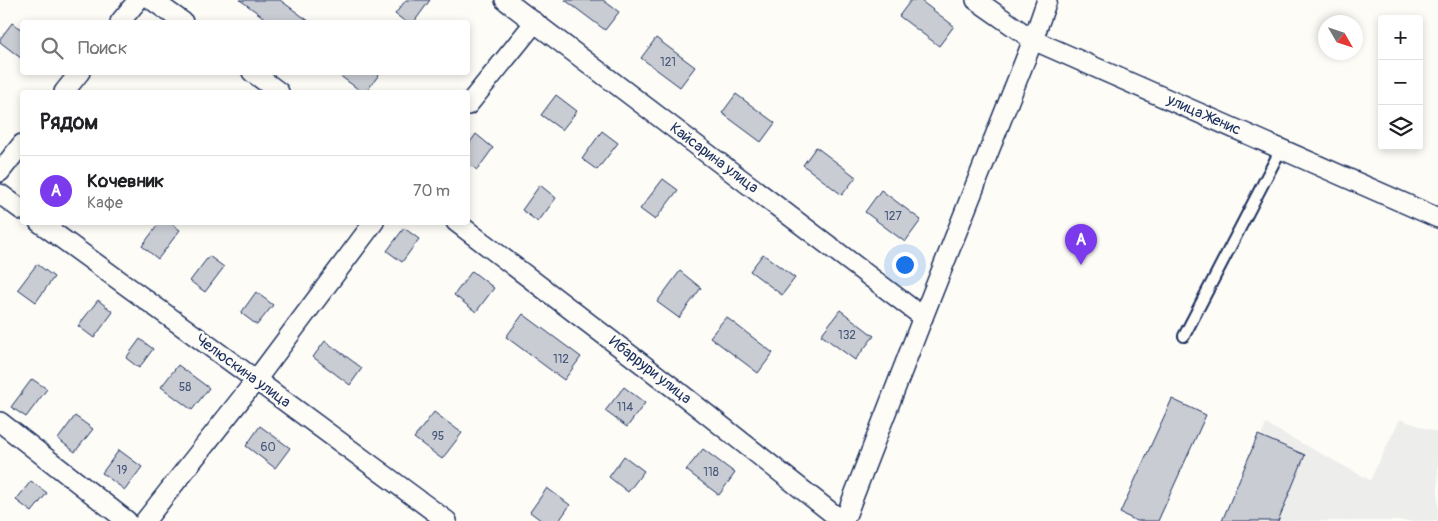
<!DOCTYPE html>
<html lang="ru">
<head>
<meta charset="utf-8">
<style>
  body { margin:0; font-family:Pangolin,sans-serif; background:#f6f6f6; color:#202124 }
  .controls { position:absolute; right:15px; top:15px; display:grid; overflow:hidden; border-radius:5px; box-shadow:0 2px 8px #0003 }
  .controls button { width:45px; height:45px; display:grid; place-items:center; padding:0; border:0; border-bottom:1px solid #e0e0e0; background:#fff; color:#202124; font:25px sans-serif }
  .compass { position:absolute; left:1318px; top:15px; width:45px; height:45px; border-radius:50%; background:#fff; box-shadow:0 2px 8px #0003; rotate:129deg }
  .you { position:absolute; left:904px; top:264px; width:18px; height:18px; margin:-12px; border:4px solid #fff; border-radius:50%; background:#1a73e8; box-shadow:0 0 0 8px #1a73e833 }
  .badge { display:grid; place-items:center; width:32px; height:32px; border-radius:50%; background:#7c3aed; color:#fff; font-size:16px; font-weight:700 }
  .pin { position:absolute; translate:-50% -41px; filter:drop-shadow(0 1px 2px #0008) }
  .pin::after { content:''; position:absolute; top:26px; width:18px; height:15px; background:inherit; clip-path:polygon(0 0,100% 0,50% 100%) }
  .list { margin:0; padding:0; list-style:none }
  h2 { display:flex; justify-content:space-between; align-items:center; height:65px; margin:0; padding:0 20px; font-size:21px }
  h2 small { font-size:16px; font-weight:400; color:#757577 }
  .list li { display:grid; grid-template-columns:32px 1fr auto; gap:15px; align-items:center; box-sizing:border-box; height:70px; padding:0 20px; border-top:1px solid #e0e0e0 }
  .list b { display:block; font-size:19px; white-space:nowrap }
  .list p { margin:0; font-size:16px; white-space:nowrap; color:#757577 }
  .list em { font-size:16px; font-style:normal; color:#757577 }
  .icon { flex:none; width:28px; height:28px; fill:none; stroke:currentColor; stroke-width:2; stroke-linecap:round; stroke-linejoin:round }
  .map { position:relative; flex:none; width:1438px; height:521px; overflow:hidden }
  .search { position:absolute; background:#fff; box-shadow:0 2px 8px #0003; left:20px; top:20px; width:450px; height:55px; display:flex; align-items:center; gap:12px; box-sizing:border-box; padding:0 18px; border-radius:5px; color:#757577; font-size:19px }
  .panel { position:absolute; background:#fff; box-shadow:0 2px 8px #0003; left:20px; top:90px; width:450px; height:135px; border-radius:5px }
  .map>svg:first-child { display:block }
</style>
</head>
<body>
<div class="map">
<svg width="1438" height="521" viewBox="0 0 1438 521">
  <rect width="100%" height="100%" fill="#fdfcf7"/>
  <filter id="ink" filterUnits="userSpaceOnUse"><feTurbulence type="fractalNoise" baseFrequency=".02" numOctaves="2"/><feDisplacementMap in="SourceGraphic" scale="10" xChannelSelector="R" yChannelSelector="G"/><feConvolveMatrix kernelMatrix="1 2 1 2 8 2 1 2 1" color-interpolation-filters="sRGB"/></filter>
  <g filter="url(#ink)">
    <path fill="#edeeec" d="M1400,419L1438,433V521H1227L1266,424L1370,480Z"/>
    <g fill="#c9ccd3" stroke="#1b2f5e">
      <path d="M240,0H280L310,22H270Z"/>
      <path d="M406,0H430L414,22H406L395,14Z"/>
      <path d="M565,0H603L619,12L605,30Z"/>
      <path d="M911,0H920L954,26L939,46L899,16Z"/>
      <path d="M12,23L22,30V59L0,42V39Z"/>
      <path d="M656,38L695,67L680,87L641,58Z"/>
      <path d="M335,72H381L366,92H362Z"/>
      <path d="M736,94L775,123L761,142L722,113Z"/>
      <path d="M556,95L577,111L562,130L541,115Z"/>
      <path d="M602,131L618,143L597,170L582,159Z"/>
      <path d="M476,134L493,148L477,170L468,163V145Z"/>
      <path d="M816,147L856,177L842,195L803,165Z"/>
      <path d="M663,179L678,190L655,220L640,209Z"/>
      <path d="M540,185L556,198L538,222L522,210Z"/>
      <path d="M881,190L921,220L905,242L865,212Z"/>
      <path d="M160,222H169L180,230L158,259L142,246Z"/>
      <path d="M404,228L419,239L402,262L387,251Z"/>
      <path d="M763,254L795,278L782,295L750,271Z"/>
      <path d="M209,256L224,267L205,292L190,281Z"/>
      <path d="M37,264L54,277L36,302L18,289Z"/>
      <path d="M472,271L494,288L476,312L454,295Z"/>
      <path d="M680,271L701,288L679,318L657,302Z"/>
      <path d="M256,292L273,305L257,325L241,313Z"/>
      <path d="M98,300L113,312L94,338L78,326Z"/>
      <path d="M840,310L874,336L855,360L821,335Z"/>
      <path d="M523,314L581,357L564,380L506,337Z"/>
      <path d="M726,317L773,353L758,373L710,337Z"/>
      <path d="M140,339L153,349L139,368L126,358Z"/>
      <path d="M325,341L362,368L350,385L313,357Z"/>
      <path d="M178,365L209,388L192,410L161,387Z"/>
      <path d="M32,379L47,389L26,417L11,407Z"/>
      <path d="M624,387L645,403L627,427L605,411Z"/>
      <path d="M1172,399L1206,415L1158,521H1137L1120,513Z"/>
      <path d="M434,412L462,433L442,459L414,438Z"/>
      <path d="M75,416L93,429L75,452L58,439Z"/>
      <path d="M260,426L290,448L275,468L246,446Z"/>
      <path d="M1258,435L1305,455L1278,521H1222Z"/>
      <path d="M703,449L735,473L719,495L686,470Z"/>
      <path d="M119,450L142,467L125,490L102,473Z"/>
      <path d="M624,456L644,471L628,492L609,477Z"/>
      <path d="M31,481L47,493L32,512L16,500Z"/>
      <path d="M547,488L570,505L559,521H542L530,512Z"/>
    </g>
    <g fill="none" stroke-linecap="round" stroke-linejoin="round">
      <defs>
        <path id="lane" d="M1184,336L1281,149"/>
        <g id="street">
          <path d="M152,0L183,22"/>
          <path d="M505,0L923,317"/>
          <path d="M976,0L1033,40L1438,218"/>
          <path d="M120,22L138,0"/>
          <path d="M252,72L279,92"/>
          <path d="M64,92L80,72"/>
          <path d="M468,105L535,22"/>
          <path d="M0,172L22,144"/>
          <path d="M0,194L22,210"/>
          <path d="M39,222L256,380L447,521"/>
          <path d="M456,222L675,389L842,521"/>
          <path d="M0,422L127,521"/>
          <path d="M145,521L256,380L374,222"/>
          <path d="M844,521L923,317L1033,40L1047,0"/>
        </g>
      </defs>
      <use href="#lane" stroke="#1b2f5e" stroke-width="14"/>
      <use href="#street" stroke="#1b2f5e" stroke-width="22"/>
      <use href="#lane" stroke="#fdfcf7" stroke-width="10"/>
      <use href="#street" stroke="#fdfcf7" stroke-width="19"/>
    </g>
  </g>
  <g text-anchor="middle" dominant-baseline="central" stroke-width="5" stroke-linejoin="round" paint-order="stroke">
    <g font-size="12" fill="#46567b">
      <text x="668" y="62">121</text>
      <text x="893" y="216">127</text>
      <text x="847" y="335">132</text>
      <text x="561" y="359">112</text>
      <text x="185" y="387">58</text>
      <text x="625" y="407">114</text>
      <text x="438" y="436">95</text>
      <text x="268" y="447">60</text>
      <text x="122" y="470">19</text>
      <text x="711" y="472">118</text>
    </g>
    <g font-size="15" fill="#1b2f5e" stroke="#fdfcf7">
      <text transform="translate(1204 115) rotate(24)">улица Женис</text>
      <text transform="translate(714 158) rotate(37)">Кайсарина улица</text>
      <text transform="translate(650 370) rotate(38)">Ибаррури улица</text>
      <text transform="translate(243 371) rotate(36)">Челюскина улица</text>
    </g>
  </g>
</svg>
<div class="controls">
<button>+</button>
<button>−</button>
<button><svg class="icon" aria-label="layers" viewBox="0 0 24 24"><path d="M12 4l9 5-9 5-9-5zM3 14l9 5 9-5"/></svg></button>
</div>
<svg class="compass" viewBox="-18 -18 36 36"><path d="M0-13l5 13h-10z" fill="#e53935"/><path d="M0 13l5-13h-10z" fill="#757577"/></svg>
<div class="you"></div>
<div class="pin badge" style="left:1081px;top:265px">A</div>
<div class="search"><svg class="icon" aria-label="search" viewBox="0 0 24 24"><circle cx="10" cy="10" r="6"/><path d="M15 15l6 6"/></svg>Поиск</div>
<section class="panel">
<h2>Рядом<small></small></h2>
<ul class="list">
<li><span class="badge">A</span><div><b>Кочевник</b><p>Кафе</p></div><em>70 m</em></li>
</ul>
</section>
</div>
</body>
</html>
